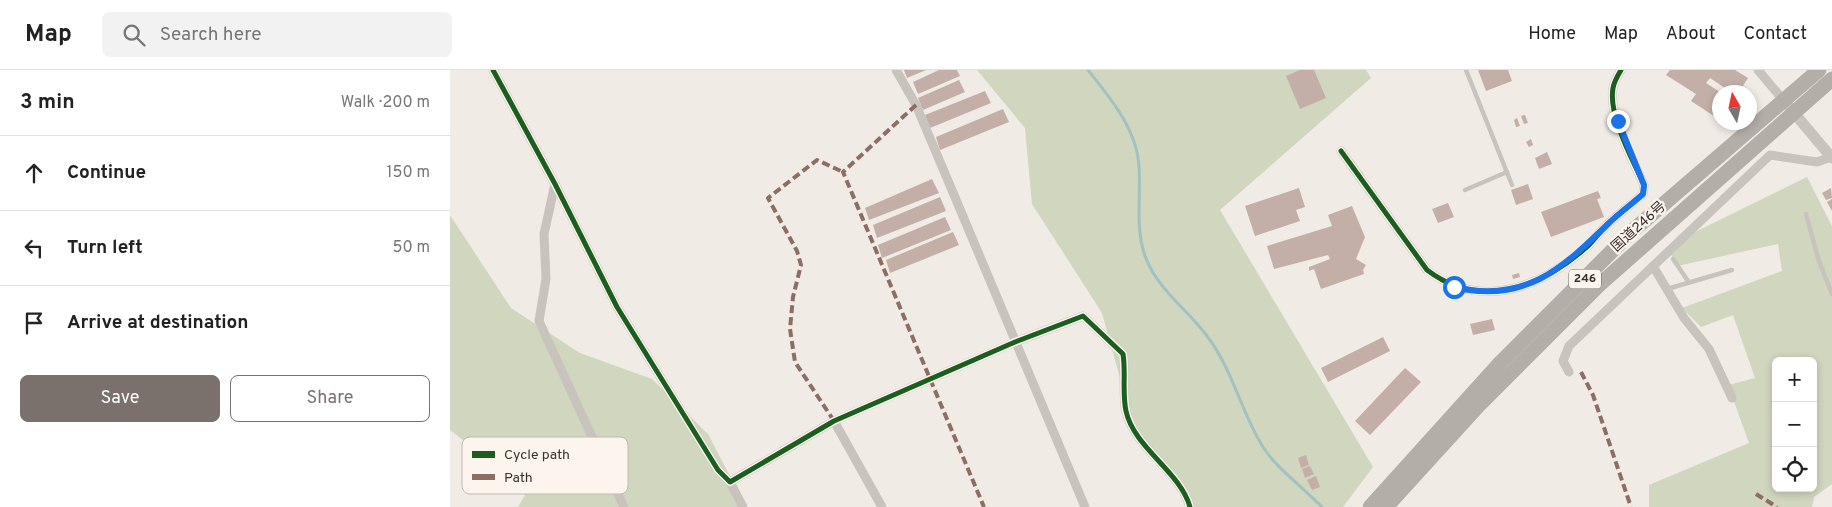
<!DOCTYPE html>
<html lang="en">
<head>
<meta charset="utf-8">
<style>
  body { margin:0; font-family:Overpass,"Noto Sans JP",sans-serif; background:#f2f2f2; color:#222 }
  .controls { position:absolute; right:15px; bottom:15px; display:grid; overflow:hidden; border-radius:8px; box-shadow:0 2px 8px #0003 }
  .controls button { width:45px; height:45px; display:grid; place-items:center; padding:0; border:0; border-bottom:1px solid #e0e0e0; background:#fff; color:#222; font:25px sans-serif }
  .compass { position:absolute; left:1262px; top:15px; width:45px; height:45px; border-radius:50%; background:#fff; box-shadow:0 2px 8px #0003; rotate:351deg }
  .stop { position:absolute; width:15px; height:15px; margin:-11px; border:4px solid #1a73e8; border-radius:50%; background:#fff }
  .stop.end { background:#1a73e8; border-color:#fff; box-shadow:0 1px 5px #0008 }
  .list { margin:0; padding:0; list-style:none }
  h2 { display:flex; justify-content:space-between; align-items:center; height:65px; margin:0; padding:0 20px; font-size:21px }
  h2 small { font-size:16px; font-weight:400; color:#767676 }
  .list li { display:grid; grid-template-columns:32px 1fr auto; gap:15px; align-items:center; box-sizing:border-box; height:75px; padding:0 20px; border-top:1px solid #e0e0e0 }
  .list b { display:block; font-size:19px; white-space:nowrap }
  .list em { font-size:16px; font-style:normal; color:#767676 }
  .actions { display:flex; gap:10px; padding:15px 20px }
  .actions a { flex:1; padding:11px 0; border:1px solid #7a716c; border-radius:8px; text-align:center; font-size:18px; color:#7a716c }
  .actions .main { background:#7a716c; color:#fff }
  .icon { flex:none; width:28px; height:28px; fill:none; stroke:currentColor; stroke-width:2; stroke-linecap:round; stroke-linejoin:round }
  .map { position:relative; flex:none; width:1382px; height:437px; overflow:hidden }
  header { display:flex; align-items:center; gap:30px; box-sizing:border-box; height:70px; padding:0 25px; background:#fff; border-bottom:1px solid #e0e0e0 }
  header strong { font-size:24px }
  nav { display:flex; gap:28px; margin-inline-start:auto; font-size:18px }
  .search { width:350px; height:45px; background:#f2f2f2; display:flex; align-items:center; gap:12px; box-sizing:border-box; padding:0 18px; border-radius:8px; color:#767676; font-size:19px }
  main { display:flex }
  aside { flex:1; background:#fff }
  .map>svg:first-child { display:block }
</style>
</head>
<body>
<header>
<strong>Map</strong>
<div class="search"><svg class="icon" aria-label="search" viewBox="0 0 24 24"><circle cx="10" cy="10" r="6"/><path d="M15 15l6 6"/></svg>Search here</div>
<nav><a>Home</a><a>Map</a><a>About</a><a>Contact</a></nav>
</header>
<main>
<aside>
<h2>3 min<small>Walk · 200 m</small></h2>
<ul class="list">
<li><svg class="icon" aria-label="ahead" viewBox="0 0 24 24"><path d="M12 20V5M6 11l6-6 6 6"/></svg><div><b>Continue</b></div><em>150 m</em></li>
<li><svg class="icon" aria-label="left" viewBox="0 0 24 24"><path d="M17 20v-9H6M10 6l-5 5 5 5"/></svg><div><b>Turn left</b></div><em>50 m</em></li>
<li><svg class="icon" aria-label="arrive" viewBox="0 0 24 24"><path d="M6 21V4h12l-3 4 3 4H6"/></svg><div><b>Arrive at destination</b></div></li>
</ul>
<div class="actions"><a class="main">Save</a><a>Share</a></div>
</aside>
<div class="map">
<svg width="1382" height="437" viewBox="0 0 1382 437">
  <rect width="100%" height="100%" fill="#f0ebe5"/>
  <g fill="#d1d6bf" fill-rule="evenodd">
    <path d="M527,0H916L921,8L770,140L923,397L893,437H740L738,431L681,348L652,243L582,134L575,58Z"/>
    <path d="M1357,107L1382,156V414L1364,427L1362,437H1199V415L1299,373L1278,315L1305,308L1283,245L1251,257L1232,238L1332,201L1328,174L1227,196L1221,185L1239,165ZM1326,291H1363V418H1326Z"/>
    <path d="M0,145L61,238L130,283L202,309L258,364L296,437H68L78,420L0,360Z"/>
  </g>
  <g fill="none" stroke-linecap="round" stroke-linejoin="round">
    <path stroke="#a1c2c1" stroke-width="3" d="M638,0C660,28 687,59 689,96C691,125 685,158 695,186C707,219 737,239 757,266C783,300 791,342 813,377C825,397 855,419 872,437"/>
  </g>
  <g fill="#c3afa7">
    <path d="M454,0H476L457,8Z"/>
    <path d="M489,0H507L510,6L468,24L463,12Z"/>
    <path d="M850,0H864L876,28L850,39L836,6Z"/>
    <path d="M1028,0H1058L1062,11L1036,21Z"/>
    <path d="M1220,0H1285L1298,8L1289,22H1281L1260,8L1256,13L1270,22V50L1241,31L1246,24L1216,5Z"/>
    <path d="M509,10L515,22L473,40L468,28Z"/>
    <path d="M535,21L541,33L480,58L475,45Z"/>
    <path d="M553,39L559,52L490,80L486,67Z"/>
    <path d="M1075,45L1078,53L1074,54L1071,46Z"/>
    <path d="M1067,48L1070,56L1066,57L1064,50Z"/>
    <path d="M1081,69L1083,75L1079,77L1076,72Z"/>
    <path d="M1097,82L1102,94L1089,99L1085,88Z"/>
    <path d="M482,109L489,123L419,150L415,138Z"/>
    <path d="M1078,114L1083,129L1066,135L1061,120Z"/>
    <path d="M849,118L855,137L846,140L850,151L805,166L795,136Z"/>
    <path d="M1381,118L1382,128L1376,130L1372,123Z"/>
    <path d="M1148,121L1151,128L1147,129L1154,147L1101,167L1091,142Z"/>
    <path d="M490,127L496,141L427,168L423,155Z"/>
    <path d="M1382,129V141L1377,132Z"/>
    <path d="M998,133L1004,147L988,153L982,139Z"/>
    <path d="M902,136L915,167L906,189L916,195L913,200L914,204L871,219L864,199L859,201V197L880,189L878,185L824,199L817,176L882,156L878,145Z"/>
    <path d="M495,147L501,160L432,188L428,175Z"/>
    <path d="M503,162L509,175L440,203L436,190Z"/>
    <path d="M1069,203L1070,207L1063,209L1062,205Z"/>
    <path d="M1042,249L1045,260L1023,265L1020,254Z"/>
    <path d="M933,267L940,281L878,312L871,298Z"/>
    <path d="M955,298L971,312L920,365L905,351Z"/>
    <path d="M856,385L859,395L851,398L848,388Z"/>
    <path d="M860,396L864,404L855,408L852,399Z"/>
    <path d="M866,406L870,417L862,420L857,410Z"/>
  </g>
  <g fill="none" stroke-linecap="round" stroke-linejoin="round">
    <g stroke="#c9c3be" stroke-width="4.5">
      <path d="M1016,0L1062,115"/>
      <path d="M1015,120L1057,102"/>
      <path d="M1356,144L1369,191L1382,224"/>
      <path d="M1223,189L1238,211"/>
      <path d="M1217,219L1282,200"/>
    </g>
    <g stroke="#c9c3be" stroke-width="9">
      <path d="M43,0L105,114L167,237L268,400L280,412L384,351L565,272L633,246L673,284C676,302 672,323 676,341C684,378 730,401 740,437"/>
      <path d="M446,0L466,35L507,132L635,437"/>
      <path d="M1308,0L1334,31"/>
      <path d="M891,81L977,200C1031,241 1091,218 1138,176C1145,169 1151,160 1159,153C1170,143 1182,134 1193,124L1194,115C1183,90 1158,46 1163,18C1164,12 1168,5 1171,0"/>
      <path d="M105,114L94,164L96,209L89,251L174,437"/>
      <path d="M1203,196L1234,248L1259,279L1282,328"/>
      <path d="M1119,302L1113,291L1119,276L1320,85L1367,92L1381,87"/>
      <path d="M384,351L432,437"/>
      <path d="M280,412L293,437"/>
    </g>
    <path stroke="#c9c3be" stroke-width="11" d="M1334,31L1382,88"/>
    <g stroke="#b4aea8" stroke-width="15">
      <path d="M920,437L1050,293L1180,163L1369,0"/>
      <path d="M936,437L1029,335L1149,215L1382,9"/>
    </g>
    <g stroke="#8d6e63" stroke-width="4" stroke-dasharray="8 4" stroke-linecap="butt">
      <path d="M466,35L393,102L534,437"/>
      <path d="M1131,302L1143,325L1181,437"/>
      <path d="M384,351L345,292L340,259L343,227L351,195L347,181L318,128L367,90L393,102"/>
      <path d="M1306,424L1327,437"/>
    </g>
    <defs>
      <g id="cycleway">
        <path d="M43,0L105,114L167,237L268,400L280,412L384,351L565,272L633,246L673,284C676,302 672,323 676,341C684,378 730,401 740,437"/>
        <path d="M891,81L977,200C1031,241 1091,218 1138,176C1145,169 1151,160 1159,153C1170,143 1182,134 1193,124L1194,115C1183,90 1158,46 1163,18C1164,12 1168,5 1171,0"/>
      </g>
    </defs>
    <use href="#cycleway" stroke="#fbf5ee" stroke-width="8"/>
    <use href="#cycleway" stroke="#1b5e20" stroke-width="5"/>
  </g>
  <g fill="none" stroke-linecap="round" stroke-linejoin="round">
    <path stroke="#1a73e8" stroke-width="6" d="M1004,217C1074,234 1112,199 1158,154C1169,143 1182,134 1193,124L1194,115L1168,51"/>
  </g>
  <g text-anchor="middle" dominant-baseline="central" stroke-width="4.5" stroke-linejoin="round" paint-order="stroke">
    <rect fill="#fbf5ee" stroke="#756b66" stroke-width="1" x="1119" y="199.5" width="32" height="19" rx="4"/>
    <g font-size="12" font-weight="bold" fill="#3b302b">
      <text x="1135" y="209">246</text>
    </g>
    <g font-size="14" fill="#3b302b" stroke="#fbf5ee">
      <text transform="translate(1189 157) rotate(-42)">国道246号</text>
    </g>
  </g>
  <rect x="12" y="367" width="166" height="57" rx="8" fill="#fbf5ee" stroke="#c1bab4" stroke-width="1"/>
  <rect x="22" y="381" width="23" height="7" fill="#1b5e20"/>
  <rect x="22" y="404" width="23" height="6" fill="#8d6e63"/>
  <g font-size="14" fill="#3b302b">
    <text x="54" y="389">Cycle path</text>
    <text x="54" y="412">Path</text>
  </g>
</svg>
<div class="controls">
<button>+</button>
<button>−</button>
<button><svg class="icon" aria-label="locate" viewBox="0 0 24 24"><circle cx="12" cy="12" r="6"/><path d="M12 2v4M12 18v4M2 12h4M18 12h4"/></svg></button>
</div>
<svg class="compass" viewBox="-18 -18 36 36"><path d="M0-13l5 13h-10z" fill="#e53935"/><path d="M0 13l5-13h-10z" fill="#767676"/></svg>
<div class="stop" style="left:1004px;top:217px"></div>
<div class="stop end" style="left:1168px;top:51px"></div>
</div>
</main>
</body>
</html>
